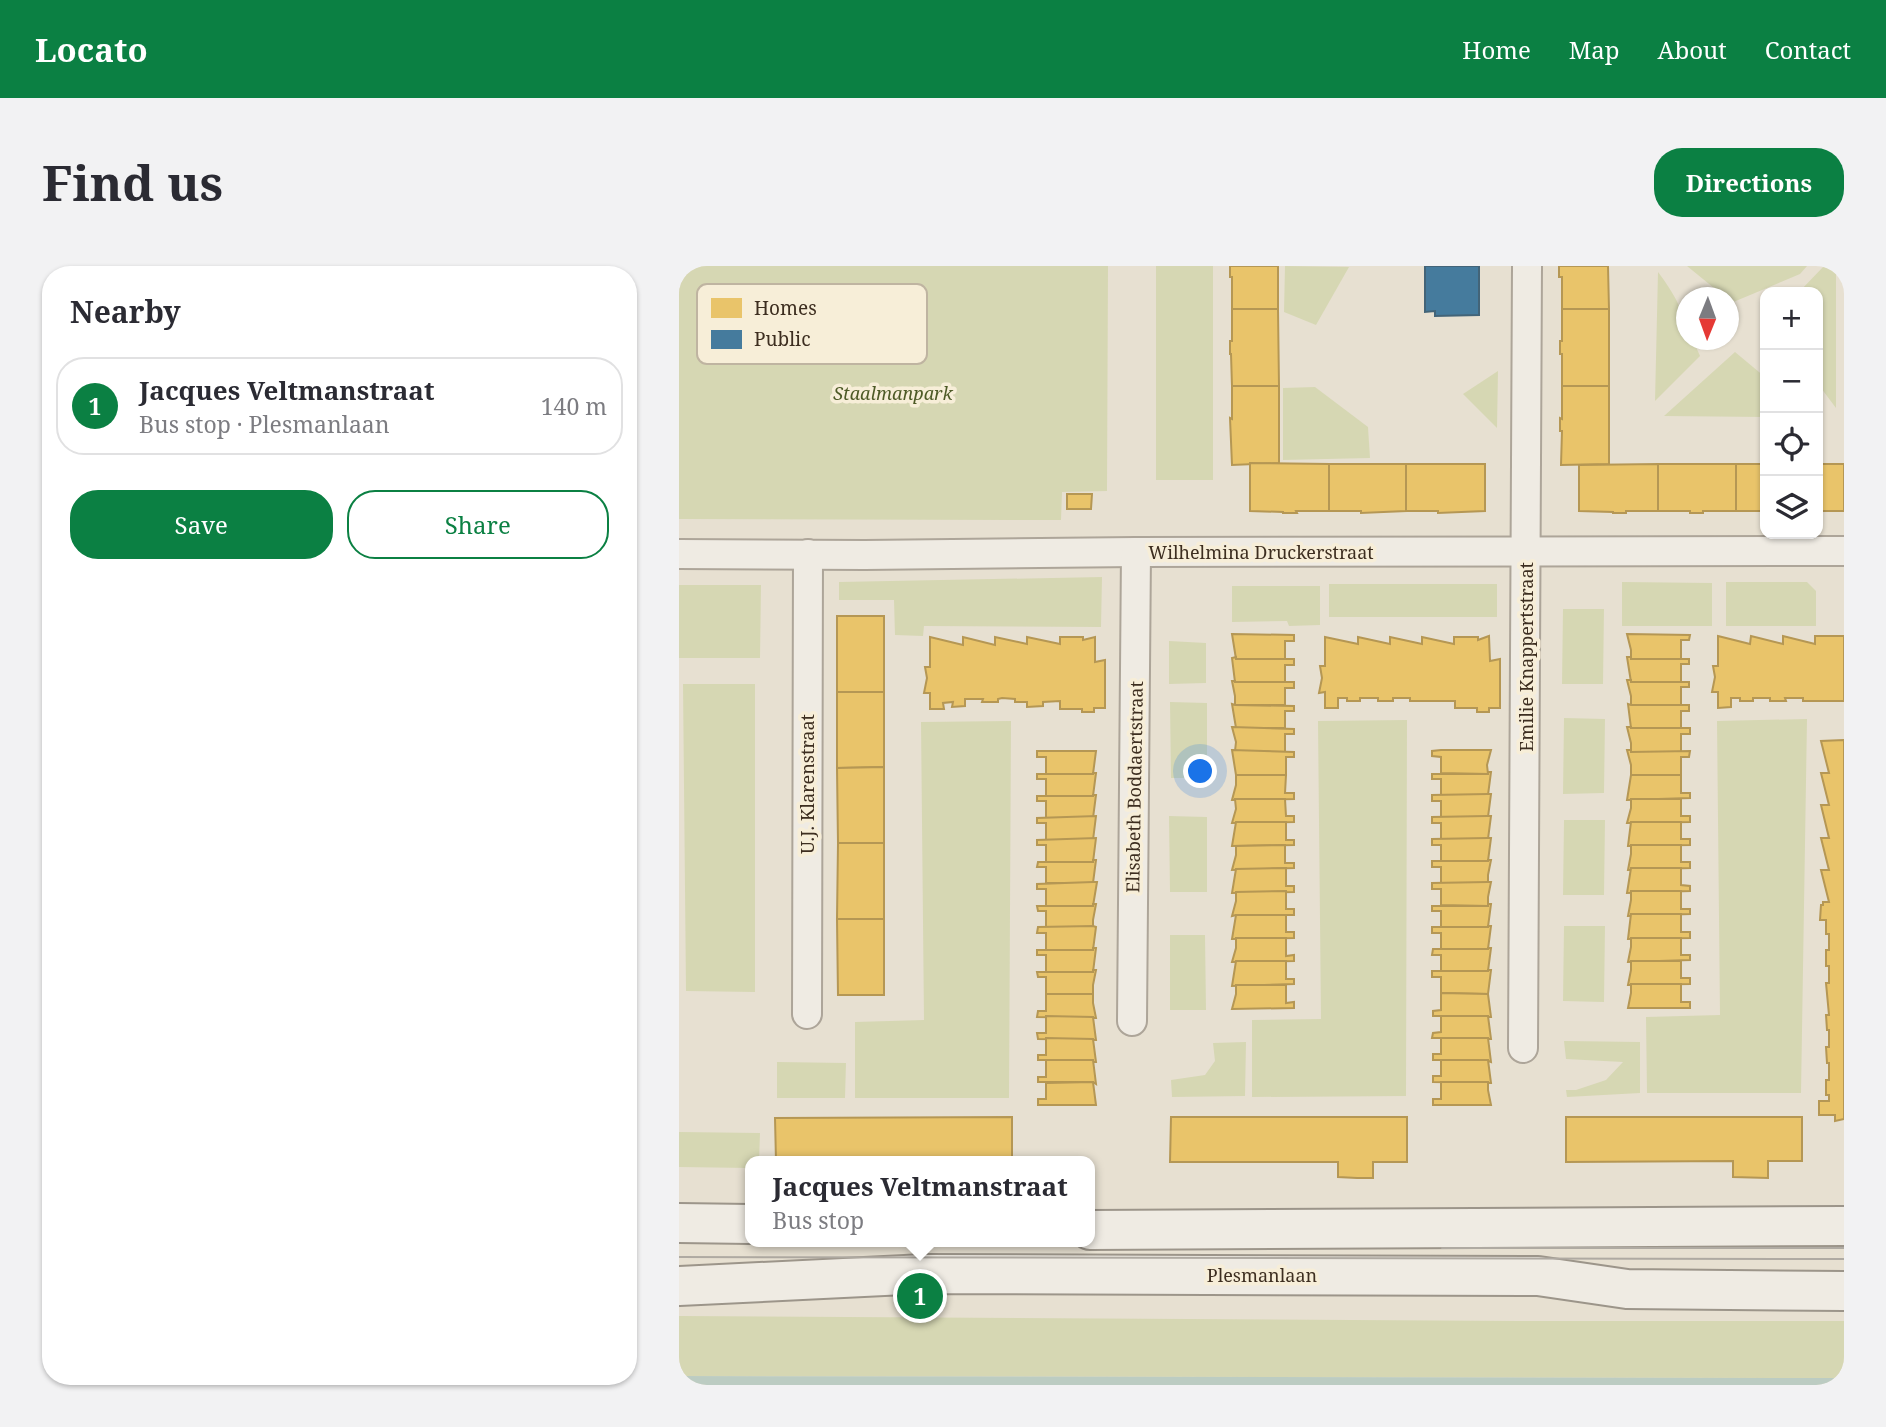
<!DOCTYPE html>
<html lang="en">
<head>
<meta charset="utf-8">
<style>
  body { margin:0; font-family:"Noto Serif",serif; background:#f2f2f3; color:#2b2b33 }
  .controls { position:absolute; right:21px; top:21px; display:grid; overflow:hidden; border-radius:14px; box-shadow:0 2px 5px #0004 }
  .controls button { width:63px; height:63px; display:grid; place-items:center; padding:0; border:0; border-bottom:2px solid #e1e1e2; background:#fff; color:#2b2b33; font:35px sans-serif }
  .compass { position:absolute; left:997px; top:21px; width:63px; height:63px; border-radius:50%; background:#fff; box-shadow:0 2px 5px #0004; rotate:181deg }
  .you { position:absolute; left:522px; top:506px; width:24px; height:24px; margin:-18px; border:5px solid #fff; border-radius:50%; background:#1a73e8; box-shadow:0 0 0 10px #1a73e833 }
  .badge { display:grid; place-items:center; width:46px; height:46px; border-radius:50%; background:#0b8043; color:#fff; font-size:23px; font-weight:700 }
  .pin { position:absolute; translate:-50% -50%; border:4px solid #fff; box-shadow:0 2px 7px #0006 }
  .popup { position:absolute; left:66px; top:890px; width:350px; height:91px; box-sizing:border-box; display:grid; place-content:center; border-radius:14px; background:#fff; filter:drop-shadow(0 2px 5px #0005); font-size:23px; white-space:nowrap; color:#7c7c81 }
  .popup b { font-size:26px; color:#2b2b33 }
  .popup::after { content:''; position:absolute; left:50%; top:100%; margin-left:-14px; border:14px solid transparent; border-top-color:#fff }
  .list { margin:0; padding:0; list-style:none }
  h2 { display:flex; justify-content:space-between; align-items:center; height:91px; margin:0; padding:0 28px; font-size:30px }
  h2 small { font-size:23px; font-weight:400; color:#7c7c81 }
  .list li { display:grid; grid-template-columns:46px 1fr auto; gap:21px; align-items:center; box-sizing:border-box; height:98px; margin:0 14px 14px; padding:0 14px; border:2px solid #e1e1e2; border-radius:28px }
  .list b { display:block; font-size:26px; white-space:nowrap }
  .list p { margin:0; font-size:23px; white-space:nowrap; color:#7c7c81 }
  .list em { font-size:23px; font-style:normal; color:#7c7c81 }
  .actions { display:flex; gap:14px; padding:21px 28px }
  .actions a { flex:1; padding:16px 0; border:2px solid #0b8043; border-radius:28px; text-align:center; font-size:24px; color:#0b8043 }
  .actions .main { background:#0b8043; color:#fff }
  .icon { flex:none; width:38px; height:38px; fill:none; stroke:currentColor; stroke-width:2; stroke-linecap:round; stroke-linejoin:round }
  .map { position:relative; flex:none; width:1165px; height:1119px; overflow:hidden; border-radius:28px }
  header { display:flex; align-items:center; gap:42px; box-sizing:border-box; height:98px; padding:0 35px; background:#0b8043; color:#fff }
  header strong { font-size:33px }
  nav { display:flex; gap:38px; margin-inline-start:auto; font-size:24px }
  .intro { display:flex; align-items:center; justify-content:space-between; box-sizing:border-box; height:168px; padding:0 42px }
  h1 { margin:0; font-size:49px }
  .button { padding:18px 32px; border-radius:28px; background:#0b8043; color:#fff; font-size:24px; font-weight:700 }
  main { display:flex; gap:42px; padding:0 42px }
  aside { flex:1; background:#fff; border-radius:28px; box-shadow:0 2px 5px #0004 }
  .map>svg:first-child { display:block }
</style>
</head>
<body>
<header>
<strong>Locato</strong>
<nav><a>Home</a><a>Map</a><a>About</a><a>Contact</a></nav>
</header>
<div class="intro"><h1>Find us</h1><a class="button">Directions</a></div>
<main>
<aside>
<h2>Nearby<small></small></h2>
<ul class="list">
<li><span class="badge">1</span><div><b>Jacques Veltmanstraat</b><p>Bus stop · Plesmanlaan</p></div><em>140 m</em></li>
</ul>
<div class="actions"><a class="main">Save</a><a>Share</a></div>
</aside>
<div class="map">
<svg width="1165" height="1119" viewBox="0 0 1165 1119">
  <rect width="100%" height="100%" fill="#e7e0d1"/>
  <g fill="#d6d7b3">
    <path d="M0,0H429L428,225L383,226L382,254L0,253Z"/>
    <rect x="477" y="0" width="57" height="214"/>
    <path d="M606,0L670,1L637,59L605,46Z"/>
    <path d="M1008,0H1128L1121,8L1052,37L1050,35V32L1046,31Z"/>
    <path d="M1145,0H1157V142L1139,118V26H1120Z"/>
    <path d="M979,6C994,26 1008,48 1008,74H1014L1021,90L976,135Z"/>
    <path d="M1056,86L1086,111V151L985,150Z"/>
    <path d="M819,105L818,162L784,128Z"/>
    <path d="M636,121L689,161L691,192L604,194V122Z"/>
    <path d="M423,311L422,361L245,360L244,370L216,369L215,334H160V316Z"/>
    <path d="M943,316L1033,317V360H943Z"/>
    <path d="M1047,316H1128L1137,325V360H1047Z"/>
    <rect x="650" y="318" width="168" height="33"/>
    <path d="M0,319H82L81,392H0Z"/>
    <path d="M553,320H641V359L610,360L608,355L553,356Z"/>
    <path d="M884,343H925L924,418H883Z"/>
    <path d="M490,375L527,377V417L490,418Z"/>
    <path d="M4,418H76V726L7,725Z"/>
    <path d="M491,436L528,437V512H492Z"/>
    <path d="M885,452L926,453L925,527L884,528Z"/>
    <path d="M1128,453L1122,827H968L967,751L1041,749L1038,455Z"/>
    <path d="M728,454L727,830L573,831V754L642,753L639,455Z"/>
    <path d="M332,455L330,832H176V756L245,754L242,456Z"/>
    <path d="M490,550L528,551V626H491Z"/>
    <path d="M885,554H926L925,629H884Z"/>
    <path d="M885,660H926L925,736L884,735Z"/>
    <path d="M491,669H526L527,744H491Z"/>
    <path d="M885,775L961,776V827L888,831L887,824H897L927,814L944,796L887,793Z"/>
    <path d="M567,776L566,830L493,831L492,814L526,809L536,795L534,777Z"/>
    <path d="M98,796L167,797L166,832H98Z"/>
    <path d="M0,866L81,867L80,895H71V902L0,901Z"/>
    <path d="M0,1050L838,1055H1165V1112L0,1110Z"/>
  </g>
  <path fill="#bcccc2" d="M0,1110L1165,1112V1119H0Z"/>
  <g fill="#e9c46a" stroke="#b59754" stroke-width="2">
    <path d="M551,0H599V43H553V11H551Z"/>
    <path d="M880,0H929L930,43H883V11H880Z"/>
    <path d="M553,43H599L600,120H553L552,88H551V75H553Z"/>
    <path d="M883,43H930V120H883V88H881V75H883Z"/>
    <path d="M553,120H600V197L553,199L551,152L553,153Z"/>
    <path d="M883,120H930V198L882,199L883,165H881V152L883,153Z"/>
    <path d="M571,197L650,198V245H617L618,247H604V246L571,245Z"/>
    <path d="M650,198H727V245L682,247V245H650Z"/>
    <path d="M727,198H806V245L759,247V245H727Z"/>
    <path d="M979,198H1057V245H1024V247H1011V245H979Z"/>
    <path d="M979,198V245H947V247H934V246L900,245V199Z"/>
    <rect x="1057" y="198" width="29" height="47"/>
    <rect x="1139" y="198" width="26" height="47"/>
    <path d="M388,228H413L412,243H388Z"/>
    <rect x="158" y="350" width="47" height="76"/>
    <path d="M553,368L615,369V375H606V393H557Z"/>
    <path d="M948,368L1011,369L1010,374H1002V393H952V384Z"/>
    <path d="M810,370L811,395L821,393V442H810V446H798V442H776V435H731V432H714V435H699V432H681V435H668V432H659V442H646V426L640,427L643,412L641,400H646V371L679,378V371L711,378V371L743,378V371L775,378V371H799V374Z"/>
    <path d="M1039,370L1071,378L1072,370L1104,378V370L1136,378V370H1165V435H1124V432H1106L1107,435H1091V432H1074V435H1061V432H1052V441L1039,442V426H1033L1036,411L1034,400H1039Z"/>
    <path d="M251,371L284,379V371L316,379V371L348,378V371L381,378V371H404V374L416,371V396L426,394V442H415V446H403V443H381V435L364,436V440L348,441V436H336V433L323,432L319,433V436H303L304,433H286V440L273,441L274,436L264,437L265,443H251V427H245L248,412L246,401H251Z"/>
    <path d="M557,391V393H615V399H606V416H556L553,392Z"/>
    <path d="M948,391H952V393H1010V398H1002V416H952Z"/>
    <path d="M948,414H952V416H1010V421H1002V439H952V430Z"/>
    <path d="M553,415H556V416H615V422H606V439H556V430Z"/>
    <path d="M158,426H205V501L158,502Z"/>
    <path d="M553,438L556,439L615,440V445H606V462H557Z"/>
    <path d="M949,438L952,439H1010V445H1002V462H952Z"/>
    <path d="M553,461L615,463V468H606V486L556,485L557,476Z"/>
    <path d="M948,461H952V462H1011V468H1002V486H952V477Z"/>
    <path d="M1165,474V853L1156,855V849H1140V835H1150V829H1147V814H1150V797H1148L1147,781H1150V764H1148L1147,749H1150L1147,717H1150V700H1147V684H1150V668H1147V654H1141L1142,639H1144V636H1150L1142,604H1150L1142,572H1150L1142,539H1150L1142,507H1150L1142,475Z"/>
    <path d="M553,484L615,486V491H607V509H557Z"/>
    <path d="M762,484H812L808,499L809,508L762,507V491L753,490V485Z"/>
    <path d="M948,484H952V486L1011,485L1010,491H1002V509H952V499Z"/>
    <path d="M358,485H417L414,508H367V491H358Z"/>
    <path d="M205,501V577H159L158,502Z"/>
    <path d="M809,506H812L809,529H762V513H753V508H809Z"/>
    <path d="M414,507H417L414,530H367V513H358V508H414Z"/>
    <path d="M557,509H607L606,527H615V533L553,534L557,519Z"/>
    <path d="M952,509H1002V527H1011V532L948,534Z"/>
    <path d="M809,528H812L809,551H762V535H753V529Z"/>
    <path d="M414,529H417L414,552H367V535H358V530H414Z"/>
    <path d="M556,533H606L607,550H615V556L553,557L557,543Z"/>
    <path d="M952,533H1002V550H1011V556L948,557L952,542Z"/>
    <path d="M417,550L414,574H367V557H358V552Z"/>
    <path d="M808,550H812L809,573L762,574V557H753V551Z"/>
    <path d="M557,556H607V574H615V579L553,580Z"/>
    <path d="M952,556H1002V573H1011V579L949,580Z"/>
    <path d="M417,572L414,596H367V579H358V574Z"/>
    <path d="M809,572H812L809,595L762,596V579H753V573Z"/>
    <path d="M159,577H205V653H158Z"/>
    <path d="M606,579V597H615V602L553,604L557,589V580Z"/>
    <path d="M952,579H1002V596H1011V602L949,604L952,588Z"/>
    <path d="M414,594H417L414,617H367V601H358L359,596H414Z"/>
    <path d="M809,594H812L809,609V617H762V601H753V595H809Z"/>
    <path d="M607,602V620H615V626L553,627L557,603Z"/>
    <path d="M952,602H1002V619L1011,620V625L948,627Z"/>
    <path d="M414,616H418L414,640H367V623H358V618Z"/>
    <path d="M809,616H812L809,631V640L762,639V623H753V617Z"/>
    <path d="M607,625V643H615V649H557L553,650L557,635V626Z"/>
    <path d="M952,625H1002V643H1011V648L949,650L952,634Z"/>
    <path d="M414,638H417L414,654V661L367,662V645H359L358,640H414Z"/>
    <path d="M809,638H812L809,661H762V645H753V640H809Z"/>
    <path d="M952,648H1002V666H1011V672L949,673Z"/>
    <path d="M557,649H607V666H615V672L553,673Z"/>
    <path d="M158,653H205V729H159Z"/>
    <path d="M414,660L417,661L414,684H367V667H358L359,661Z"/>
    <path d="M809,660H812L809,683H762V667H753V661H809Z"/>
    <path d="M557,672H607V690L615,689V695L553,696L557,682Z"/>
    <path d="M952,672H1002V689H1011V694L949,696L952,681Z"/>
    <path d="M414,682H417L414,706H367V689H358V684H414Z"/>
    <path d="M809,682H812L809,705H762V689H753L754,683H809Z"/>
    <path d="M557,695H607V713H615V718L553,720Z"/>
    <path d="M952,695H1002V712H1011V718L949,719L952,704Z"/>
    <path d="M414,704H417L414,719V728H367V711H359L358,706H414Z"/>
    <path d="M809,704H812L809,728L762,727V711H753V705H809Z"/>
    <path d="M952,718H1002V736H1011V742H949L952,727Z"/>
    <path d="M557,719H607V737L615,736V742L553,743L557,728Z"/>
    <path d="M762,727L809,728L812,751H809V750H754V745L762,744Z"/>
    <path d="M367,728H414V737L417,752L358,751L359,745H367Z"/>
    <path d="M367,750L414,751L417,774L359,773L358,767H367Z"/>
    <path d="M762,750H809L812,773H809V772H753L754,767L762,766Z"/>
    <path d="M367,772L414,773L417,796H414V794H359V789H367Z"/>
    <path d="M762,772H809L812,796L809,795V794H754V788H762Z"/>
    <path d="M367,794H414L417,818L414,816H359V811H367Z"/>
    <path d="M762,794H809L812,817L754,816V810H762Z"/>
    <path d="M414,816L417,839H359V833H367V817Z"/>
    <path d="M762,816H809V824L812,839H754V833H762Z"/>
    <path d="M333,851V895H97L96,852Z"/>
    <path d="M492,851H728V896H694V912H678L659,911V896H491Z"/>
    <path d="M887,851H1123V895H1089V912L1054,911V895L887,896Z"/>
  </g>
  <path fill="#457b9d" stroke="#436478" stroke-width="2" d="M746,0H800V49L756,50V45L746,46Z"/>
  <g fill="none" stroke-linecap="round" stroke-linejoin="round">
    <defs>
      <g id="street">
        <path d="M0,288L186,289L457,286L1165,285"/>
        <path d="M128,748L129,288"/>
        <path d="M453,755L457,286"/>
        <path d="M844,782L848,0"/>
      </g>
      <g id="secondary">
        <path d="M0,957L71,958"/>
        <path d="M411,964L1165,960"/>
        <path d="M0,1020L246,1008L859,1010L948,1023L1165,1025"/>
      </g>
    </defs>
    <use href="#street" stroke="#ada599" stroke-width="32"/>
    <use href="#secondary" stroke="#9c958a" stroke-width="42"/>
    <use href="#street" stroke="#efebe3" stroke-width="28"/>
    <use href="#secondary" stroke="#efebe3" stroke-width="38"/>
    <g stroke="#afaaa2" stroke-width="2">
      <path d="M763,982H1165"/>
      <path d="M0,991L1165,993"/>
    </g>
  </g>
  <g text-anchor="middle" dominant-baseline="central" stroke-width="7" stroke-linejoin="round" paint-order="stroke">
    <g font-size="18" font-style="italic" fill="#4d5a26" stroke="#f7eed8">
      <text x="214" y="127">Staalmanpark</text>
    </g>
    <g font-size="18" fill="#3d2e20" stroke="#f7eed8">
      <text x="582" y="286">Wilhelmina Druckerstraat</text>
      <text transform="translate(847 391) rotate(-90)">Emilie Knappertstraat</text>
      <text transform="translate(128 518) rotate(-90)">U.J. Klarenstraat</text>
      <text transform="translate(455 521) rotate(-89)">Elisabeth Boddaertstraat</text>
      <text x="583" y="1009">Plesmanlaan</text>
    </g>
  </g>
  <rect x="18" y="18" width="230" height="80" rx="10" fill="#f7eed8" stroke="#bfb4a1" stroke-width="2"/>
  <rect x="32" y="32" width="31" height="20" fill="#e9c46a"/>
  <rect x="32" y="64" width="31" height="19" fill="#457b9d"/>
  <g font-size="19" fill="#3d2e20">
    <text x="75" y="49">Homes</text>
    <text x="75" y="80">Public</text>
  </g>
</svg>
<div class="controls">
<button>+</button>
<button>−</button>
<button><svg class="icon" aria-label="locate" viewBox="0 0 24 24"><circle cx="12" cy="12" r="6"/><path d="M12 2v4M12 18v4M2 12h4M18 12h4"/></svg></button>
<button><svg class="icon" aria-label="layers" viewBox="0 0 24 24"><path d="M12 4l9 5-9 5-9-5zM3 14l9 5 9-5"/></svg></button>
</div>
<svg class="compass" viewBox="-18 -18 36 36"><path d="M0-13l5 13h-10z" fill="#e53935"/><path d="M0 13l5-13h-10z" fill="#7c7c81"/></svg>
<div class="you"></div>
<div class="pin badge" style="left:241px;top:1030px">1</div>
<div class="popup"><b>Jacques Veltmanstraat</b>Bus stop</div>
</div>
</main>
</body>
</html>
